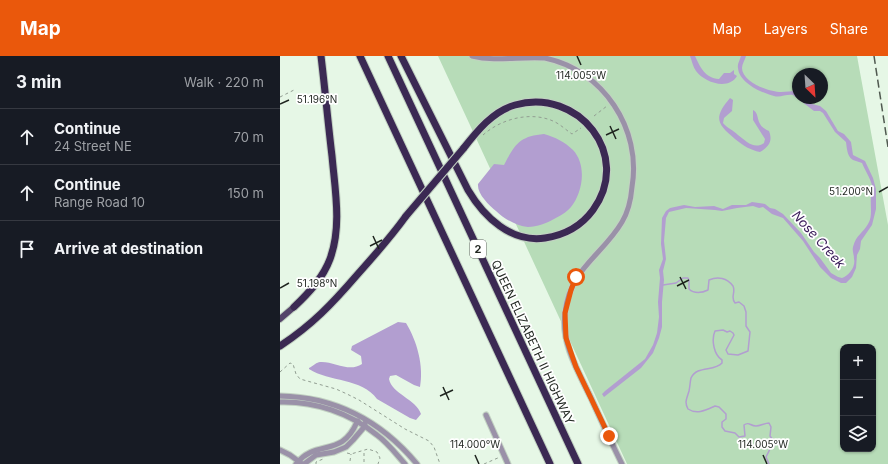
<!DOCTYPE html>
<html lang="en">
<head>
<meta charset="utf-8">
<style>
  body { margin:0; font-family:Inter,sans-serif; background:#20242c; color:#f1f3f6 }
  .controls { position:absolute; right:12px; bottom:12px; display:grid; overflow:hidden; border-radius:8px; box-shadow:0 1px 3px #0004 }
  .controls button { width:36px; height:36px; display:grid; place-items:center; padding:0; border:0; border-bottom:1px solid #363941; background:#171b24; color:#f1f3f6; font:20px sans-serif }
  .compass { position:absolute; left:512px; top:12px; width:36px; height:36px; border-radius:50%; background:#171b24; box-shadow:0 1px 3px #0004; rotate:155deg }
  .stop { position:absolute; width:12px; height:12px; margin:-9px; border:3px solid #ea580c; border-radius:50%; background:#fff }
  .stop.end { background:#ea580c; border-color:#fff; box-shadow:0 1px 4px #0008 }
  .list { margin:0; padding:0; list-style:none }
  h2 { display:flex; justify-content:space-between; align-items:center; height:52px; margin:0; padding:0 16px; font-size:17px }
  h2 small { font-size:13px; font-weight:400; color:#9ea1a6 }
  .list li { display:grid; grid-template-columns:26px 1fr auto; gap:12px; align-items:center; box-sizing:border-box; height:56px; padding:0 16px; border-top:1px solid #363941 }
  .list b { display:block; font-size:15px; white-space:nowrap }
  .list p { margin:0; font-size:13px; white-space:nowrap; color:#9ea1a6 }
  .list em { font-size:13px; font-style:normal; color:#9ea1a6 }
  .icon { flex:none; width:22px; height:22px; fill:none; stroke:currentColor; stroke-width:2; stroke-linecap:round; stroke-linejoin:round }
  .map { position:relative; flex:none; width:608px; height:408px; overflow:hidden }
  header { display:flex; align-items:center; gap:24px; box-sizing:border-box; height:56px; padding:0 20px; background:#ea580c; color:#fff }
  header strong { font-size:19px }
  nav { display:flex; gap:22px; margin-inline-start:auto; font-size:14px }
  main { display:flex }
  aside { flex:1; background:#171b24 }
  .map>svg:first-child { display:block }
</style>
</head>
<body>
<header>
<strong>Map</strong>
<nav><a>Map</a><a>Layers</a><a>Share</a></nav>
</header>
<main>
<aside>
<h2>3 min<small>Walk · 220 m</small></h2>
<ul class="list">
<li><svg class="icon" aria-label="ahead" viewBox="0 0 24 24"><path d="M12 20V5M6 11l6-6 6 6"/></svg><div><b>Continue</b><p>24 Street NE</p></div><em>70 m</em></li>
<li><svg class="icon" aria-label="ahead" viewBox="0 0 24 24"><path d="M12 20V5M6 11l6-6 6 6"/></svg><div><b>Continue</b><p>Range Road 10</p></div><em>150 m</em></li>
<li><svg class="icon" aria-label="arrive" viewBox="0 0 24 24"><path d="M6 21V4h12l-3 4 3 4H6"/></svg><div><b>Arrive at destination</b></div></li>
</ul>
</aside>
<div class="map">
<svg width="608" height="408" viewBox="0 0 608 408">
  <rect width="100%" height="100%" fill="#e6f7e6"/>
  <path fill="#b7dcb8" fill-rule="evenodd" d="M158,0H577L608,169V408H347ZM518,18H542V42H518ZM563,291H593V393H563Z"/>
  <g fill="#b29ed0">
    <path d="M410,0H415C420,11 425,22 439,23L444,17H450L454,14V18L457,20C448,35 424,26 416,15C413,11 412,5 410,0Z"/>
    <path d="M461,0H466C465,4 462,8 462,12C462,26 489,36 501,36C506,36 511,35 516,35L518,36V42L526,44L532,48L540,50L546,55L558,75L564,78L571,86L573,99L585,105L593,122L596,133V153L592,169L581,185L580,193L577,199L576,212L572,221L566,227H561L551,222L540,211L523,185L503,162L492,158L483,151L479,152L473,150L457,152L442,155L435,154L406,152L389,156L386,162L384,185L386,203L383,215L384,224L382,246V271L379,282L373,297L361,312L324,341L322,338L325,335L365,303L373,289L377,277L379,261L378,246L380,222L379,214L383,203L381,188L382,162L386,155L390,152L404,149L415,151L434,150L443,153L452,149H466L472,146L485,148L490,152L495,153L503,158L521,177L534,196L540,202L551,217L558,221L562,222C569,220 576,210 574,203C574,198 572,195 573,191C576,179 583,177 588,168C593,160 590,150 591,141C591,137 593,134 592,129C590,122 585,114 582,107C580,106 578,106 576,105C567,103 567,93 566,86L555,76L543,57L540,55H534L513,39C506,38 500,42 494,40C482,37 459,27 458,12C457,8 460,4 461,0Z"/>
    <path d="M450,42L453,44L452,55L444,62L443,67C447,72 453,74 458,79C466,85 474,94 484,87L485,83L473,64V54C481,58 474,69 489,75C493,85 489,91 480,96C470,94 464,90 455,83C437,68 433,62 450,42Z"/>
    <path d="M264,78C275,81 285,86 293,94C307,109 303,136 291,151C287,156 280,160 274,163C267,167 257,171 248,171C237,170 224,163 216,155C209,149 197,138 198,128L214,108L224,109C235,88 240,80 264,78Z"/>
    <path d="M118,266L126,267C137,285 144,310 140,331L134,329L116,319L110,320L109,323C112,338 136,343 141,358L136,364L130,362L97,343C82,322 49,326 29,313V312C33,310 37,306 40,306C54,305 69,317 82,308L81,300L71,294L72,290Z"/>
  </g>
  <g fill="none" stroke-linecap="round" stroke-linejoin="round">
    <path stroke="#b29ed0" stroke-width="1.5" d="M383,229L396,227L403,222H408L409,224V233C414,238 422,237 428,234L429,224C438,220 447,222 453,230C456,237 450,241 455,247L459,246L464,250L466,256V270L470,276L468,295L458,299L448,298L446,294L454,279L453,277L450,275L447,276L443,274L435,275C431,284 434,299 442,304V307C434,316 417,309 411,322C410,326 410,331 409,335C407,342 404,346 408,353C417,359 426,354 435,350L439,351L446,358V363L442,366V371L445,375L455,377L459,381L465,380L464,369C469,365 470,370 476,370C480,370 485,367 489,367L491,371L490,380L495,387L494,390L490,393L486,401L489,408"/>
    <defs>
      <g id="minor">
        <path d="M192,0C216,6 241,0 265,2C323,14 362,73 352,131C351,143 348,156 342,166C322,200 290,212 285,257C281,287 298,315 311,342C321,364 331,386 342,408"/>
        <path d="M0,340C57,341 101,365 137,408"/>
        <path d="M0,346C35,345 70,357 97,379C108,387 116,398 125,408"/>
        <path d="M206,359L228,408"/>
        <path d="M0,394L10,399L21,407"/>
        <path d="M16,408C37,382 61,403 77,366L78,365"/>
        <path d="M24,408L36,399L54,396L66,391L73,384L85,370V367"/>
      </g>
      <path id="major" d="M0,263L14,251"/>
      <g id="highway">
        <path d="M80,0L270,408"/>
        <path d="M108,0L298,408"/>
        <path d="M121,0L188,134C204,161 231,187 265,182C285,179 302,169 313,154C353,99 298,31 235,49C213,55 197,75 183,93"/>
        <path d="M14,251C29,237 43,222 50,203C62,170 55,134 52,100C48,67 45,33 41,0"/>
        <path d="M0,290C32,269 52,248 77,219C94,200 111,181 126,160"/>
      </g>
    </defs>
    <use href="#minor" stroke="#c2d1c2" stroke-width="7"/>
    <use href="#major" stroke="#c2d1c2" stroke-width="8"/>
    <use href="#highway" stroke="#c2d1c2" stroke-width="9"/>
    <g stroke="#929e92" stroke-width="1" stroke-dasharray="3 3" stroke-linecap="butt">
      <path d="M0,41L14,34"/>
      <path d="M314,60L327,50"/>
      <path d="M203,79C221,63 250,55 273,65C280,68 286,74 292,78L301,72"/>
      <path d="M0,316L10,307L13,308L16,318L20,323L56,333L67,338L79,344L125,373L149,385L154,391L160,408"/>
      <path d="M67,397L71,398L88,393L97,396L100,402L98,408"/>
      <path d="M70,405L71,398"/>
      <path d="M84,406V395"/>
      <path d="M36,408V406L43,403"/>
      <path d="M204,408L220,401"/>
    </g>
    <use href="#minor" stroke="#9a91a8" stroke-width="5"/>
    <use href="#major" stroke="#544469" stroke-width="6"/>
    <use href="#highway" stroke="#3b2953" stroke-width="7"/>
    <path stroke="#505950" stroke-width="1.5" stroke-dasharray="8 4" stroke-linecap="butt" d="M594,0L608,91"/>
    <defs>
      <path id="highway-bridge" d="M126,160L183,93"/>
    </defs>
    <use href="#highway-bridge" stroke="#c2d1c2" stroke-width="9" stroke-linecap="butt"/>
    <use href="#highway-bridge" stroke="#3b2953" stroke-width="7"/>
  </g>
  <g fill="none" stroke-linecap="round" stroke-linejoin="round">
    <path stroke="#ea580c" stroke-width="5" d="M296,221L291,234L285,257L286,282L296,311L329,380"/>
  </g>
  <path fill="none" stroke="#1f251f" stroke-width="1.5" d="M297,0L301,9M0,48L9,44M330,70L336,83M326,79L339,73M599,136L608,131M93,180L99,193M90,190L102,184M400,221L406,233M397,230L409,224M0,232L9,227M163,331L169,344M160,340L173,334M195,399L199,408M483,399L487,408"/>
  <g text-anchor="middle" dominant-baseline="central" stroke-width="3.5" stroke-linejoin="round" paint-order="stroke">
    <rect fill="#fff" stroke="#626662" stroke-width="1" x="190" y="184" width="16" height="18" rx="3"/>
    <g font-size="11" font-weight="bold" fill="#1f251f">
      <text x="198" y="193">2</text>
    </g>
    <g font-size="12" fill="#1f251f" stroke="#fff">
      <text transform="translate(253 286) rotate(65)">QUEEN ELIZABETH II HIGHWAY</text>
    </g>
    <g font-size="13" font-style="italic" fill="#391c59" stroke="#fff">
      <text transform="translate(539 183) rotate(48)">Nose Creek</text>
    </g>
  </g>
  <g font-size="10" text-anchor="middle" fill="#1f251f" stroke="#fff" stroke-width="3.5" stroke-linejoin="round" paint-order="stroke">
    <text x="301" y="23">114.005°W</text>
    <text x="37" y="47">51.196°N</text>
    <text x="571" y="139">51.200°N</text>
    <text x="37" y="231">51.198°N</text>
    <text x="195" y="392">114.000°W</text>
    <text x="483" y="392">114.005°W</text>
  </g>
</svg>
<div class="controls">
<button>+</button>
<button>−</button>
<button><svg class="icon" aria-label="layers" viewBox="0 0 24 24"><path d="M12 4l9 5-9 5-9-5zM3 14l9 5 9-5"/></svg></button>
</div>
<svg class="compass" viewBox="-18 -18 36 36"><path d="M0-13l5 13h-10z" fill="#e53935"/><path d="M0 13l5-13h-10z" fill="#9ea1a6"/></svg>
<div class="stop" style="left:296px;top:221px"></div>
<div class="stop end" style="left:329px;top:380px"></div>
</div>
</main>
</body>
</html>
